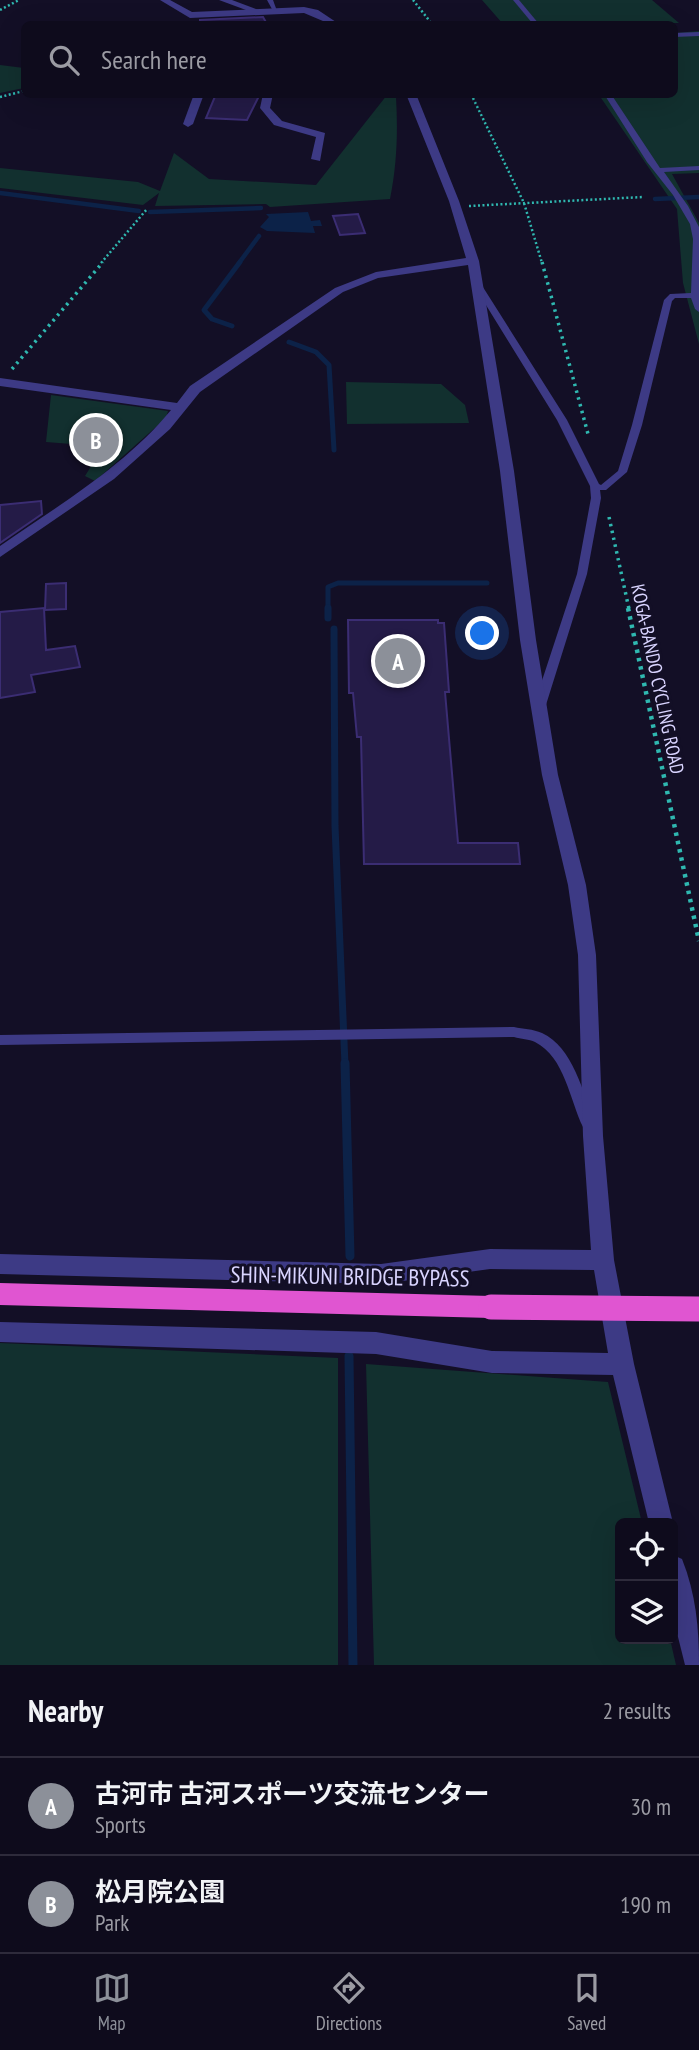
<!DOCTYPE html>
<html lang="en">
<head>
<meta charset="utf-8">
<style>
  body { margin:0; font-family:"PT Sans Narrow","Noto Sans JP",sans-serif; background:#1c1929; color:#f1f3f6 }
  .controls { position:absolute; right:21px; bottom:21px; display:grid; overflow:hidden; border-radius:10px; box-shadow:0 7px 28px #0002 }
  .controls button { width:63px; height:63px; display:grid; place-items:center; padding:0; border:0; border-bottom:2px solid #2e2b3b; background:#0e0b1c; color:#f1f3f6; font:35px sans-serif }
  .you { position:absolute; left:483px; top:634px; width:24px; height:24px; margin:-18px; border:5px solid #fff; border-radius:50%; background:#1a73e8; box-shadow:0 0 0 10px #1a73e833 }
  .badge { display:grid; place-items:center; width:46px; height:46px; border-radius:50%; background:#8c9099; color:#fff; font-size:23px; font-weight:700 }
  .pin { position:absolute; translate:-50% -50%; border:4px solid #fff; box-shadow:0 2px 7px #0006 }
  .list { margin:0; padding:0; list-style:none }
  h2 { display:flex; justify-content:space-between; align-items:center; height:91px; margin:0; padding:0 28px; font-size:30px }
  h2 small { font-size:23px; font-weight:400; color:#9b9ba3 }
  .list li { display:grid; grid-template-columns:46px 1fr auto; gap:21px; align-items:center; box-sizing:border-box; height:98px; padding:0 28px; border-top:2px solid #2e2b3b }
  .list b { display:block; font-size:26px; white-space:nowrap }
  .list p { margin:0; font-size:23px; white-space:nowrap; color:#9b9ba3 }
  .list em { font-size:23px; font-style:normal; color:#9b9ba3 }
  .icon { flex:none; width:38px; height:38px; fill:none; stroke:currentColor; stroke-width:2; stroke-linecap:round; stroke-linejoin:round }
  .map { position:relative; flex:none; width:699px; height:1665px; overflow:hidden }
  .search { position:absolute; background:#0e0b1c; box-shadow:0 7px 28px #0002; left:21px; right:21px; top:21px; height:77px; display:flex; align-items:center; gap:18px; box-sizing:border-box; padding:0 24px; border-radius:10px; color:#9b9ba3; font-size:26px }
  .sheet { height:287px; background:#0e0b1c }
  nav { display:flex; justify-content:space-around; align-items:center; box-sizing:border-box; height:98px; border-top:2px solid #2e2b3b; background:#0e0b1c; font-size:19px; color:#9b9ba3 }
  nav a { display:grid; justify-items:center; gap:4px }
  nav .on { color:#8c9099 }
  .map>svg:first-child { display:block }
</style>
</head>
<body>
<div class="map">
<svg width="699" height="1665" viewBox="0 0 699 1665">
  <rect width="100%" height="100%" fill="#130f26"/>
  <g fill="#12302f">
    <path d="M482,0H652L679,23L503,24Z"/>
    <path d="M699,31V173L672,174L699,223V344L683,283L677,209L599,95L674,94L675,33Z"/>
    <path d="M0,65L24,68V88L0,93Z"/>
    <path d="M387,95L396,97C398,132 397,164 390,199L270,207L266,204L155,206L159,193L143,205L0,188V168L138,182L160,191L174,153L209,179L316,185Z"/>
    <path d="M346,382L441,384L465,405L469,423L347,424Z"/>
    <path d="M51,395L168,411L166,418L95,481L85,476L98,455L96,451L84,445L46,442Z"/>
    <path d="M0,1343L338,1358V1665H0Z"/>
    <path d="M366,1364L608,1382L642,1523H620V1639H670L676,1665H374Z"/>
  </g>
  <path fill="#0c2248" d="M308,212L311,221L320,220L322,226H313L315,233L267,231L260,227L269,217L266,214Z"/>
  <g fill="none" stroke-linecap="round" stroke-linejoin="round">
    <g stroke="#0c2248" stroke-width="4.5">
      <path d="M0,193L139,211"/>
      <path d="M655,199L699,197"/>
      <path d="M150,212L261,208"/>
      <path d="M239,263L259,236"/>
    </g>
    <g stroke="#0c2248" stroke-width="5">
      <path d="M232,326L212,319L204,310L240,262"/>
      <path d="M289,342L316,352L329,365L334,450"/>
      <path d="M328,609V587L338,583H487"/>
    </g>
    <g stroke="#0c2248" stroke-width="7">
      <path d="M328,608V618"/>
      <path d="M334,629L335,826L345,1065"/>
    </g>
    <g stroke="#0c2248" stroke-width="9">
      <path d="M345,1063L350,1256"/>
      <path d="M349,1356L353,1665"/>
    </g>
  </g>
  <g fill="#241b47" stroke="#3b2d73" stroke-width="2">
    <path d="M263,17L267,24H200V20Z"/>
    <path d="M216,94H260L247,120L206,118Z"/>
    <path d="M358,214L365,233L340,235L333,216Z"/>
    <path d="M41,501L42,514L0,543V505Z"/>
    <path d="M66,583V609L45,610L46,584Z"/>
    <path d="M44,608L46,650L75,646L80,667L31,675L35,692L0,698V612Z"/>
    <path d="M348,620H438V623H444L449,692H445L458,843H518L520,864H364L361,737H357L353,693H349Z"/>
  </g>
  <g fill="none" stroke-linecap="round" stroke-linejoin="round">
    <g stroke="#2fb8b0" stroke-width="2.5" stroke-dasharray="2 2.5" stroke-linecap="butt">
      <path d="M413,0L432,24"/>
      <path d="M0,10L19,0"/>
      <path d="M471,94L524,203L542,263"/>
      <path d="M0,97L24,91"/>
      <path d="M469,206L643,197"/>
      <path d="M101,263L147,209"/>
    </g>
    <g stroke="#2fb8b0" stroke-width="3.5" stroke-dasharray="2.5 4.5" stroke-linecap="butt">
      <path d="M542,262L588,434"/>
      <path d="M12,369L103,262"/>
      <path d="M609,517L629,609"/>
    </g>
    <path stroke="#2fb8b0" stroke-width="4.5" stroke-dasharray="3.5 5" stroke-linecap="butt" d="M628,608L699,941"/>
    <g fill="#3d3a85" fill-rule="evenodd">
      <path d="M267,0H273L277,11H273Z"/>
      <path d="M513,0H519L539,24H533Z"/>
      <path d="M699,32V36L674,37V33Z"/>
      <path d="M604,94H611L660,168L699,166V170L664,172L688,206L699,227V312L695,309L691,298H675L672,301L642,425L627,472L606,490H600L601,498L587,574L545,708L539,712L533,708L577,574L591,498L590,486L557,420L473,284L477,282L481,284L567,420L599,484L601,485L618,471L632,425L664,300L670,294L691,293L693,239L690,224L673,195L647,162Z"/>
      <path d="M514,1027C523,1029 533,1029 542,1033C573,1047 583,1093 595,1123L593,1127L588,1129L583,1127C570,1101 565,1057 535,1042C529,1039 521,1039 514,1037L0,1045V1035Z"/>
    </g>
    <g fill="#3d3a85" fill-rule="evenodd">
      <path d="M219,0H232L261,11L254,13Z"/>
      <path d="M194,94H204L193,124L188,127L183,124Z"/>
      <path d="M263,94H273L270,108L282,121L325,133L320,161L311,159L316,137L274,125L260,108Z"/>
      <path d="M406,94H416L459,201L479,261L514,471L536,640L558,775L586,885L596,955L603,1136L614,1260L634,1364L673,1523V1525L649,1523L613,1375L492,1373L376,1354L0,1342V1322L376,1332L492,1351L608,1353L594,1270L490,1269L381,1284L0,1274V1254L381,1264L490,1249L591,1250L583,1136L578,955L568,885L542,775L520,640L500,471L468,265L378,278L343,292L200,392L170,429L114,479L0,557V546C59,505 125,466 171,410L0,386V378L177,403L190,386L335,288L376,272L466,258L449,201Z"/>
      <path d="M673,1555L682,1559C696,1594 699,1628 699,1665H685L673,1617Z"/>
    </g>
    <path fill="#3d3a85" fill-rule="evenodd" d="M160,0H170L192,12L304,7L318,10L339,24H330L304,13L190,18Z"/>
    <path fill="#e055d1" fill-rule="evenodd" d="M0,1283L491,1296L500,1299L503,1307L500,1315L491,1318L0,1305Z"/>
    <path stroke="#e055d1" stroke-width="25" d="M491,1307L699,1309"/>
  </g>
  <g text-anchor="middle" dominant-baseline="central" stroke-width="6" stroke-linejoin="round" paint-order="stroke">
    <g font-size="19" fill="#d9d4ff" stroke="#130f26">
      <text transform="translate(658 679) rotate(78)">KOGA-BANDO CYCLING ROAD</text>
    </g>
    <g font-size="23" fill="#d9d4ff" stroke="#130f26">
      <text transform="translate(350 1276) rotate(1)">SHIN-MIKUNI BRIDGE BYPASS</text>
    </g>
  </g>
</svg>
<div class="controls">
<button><svg class="icon" aria-label="locate" viewBox="0 0 24 24"><circle cx="12" cy="12" r="6"/><path d="M12 2v4M12 18v4M2 12h4M18 12h4"/></svg></button>
<button><svg class="icon" aria-label="layers" viewBox="0 0 24 24"><path d="M12 4l9 5-9 5-9-5zM3 14l9 5 9-5"/></svg></button>
</div>
<div class="you"></div>
<div class="pin badge" style="left:398px;top:661px">A</div>
<div class="pin badge" style="left:96px;top:440px">B</div>
<div class="search"><svg class="icon" aria-label="search" viewBox="0 0 24 24"><circle cx="10" cy="10" r="6"/><path d="M15 15l6 6"/></svg>Search here</div>
</div>
<section class="sheet">
<h2>Nearby<small>2 results</small></h2>
<ul class="list">
<li><span class="badge">A</span><div><b>古河市 古河スポーツ交流センター</b><p>Sports</p></div><em>30 m</em></li>
<li><span class="badge">B</span><div><b>松月院公園</b><p>Park</p></div><em>190 m</em></li>
</ul>
</section>
<nav>
<a class="on"><svg class="icon" aria-label="map" viewBox="0 0 24 24"><path d="M3 6l6-2 6 2 6-2v14l-6 2-6-2-6 2zM9 4v14M15 6v14"/></svg>Map</a>
<a><svg class="icon" aria-label="directions" viewBox="0 0 24 24"><path d="M12 3l9 9-9 9-9-9zM9 14v-3h6M13 9l2 2-2 2"/></svg>Directions</a>
<a><svg class="icon" aria-label="saved" viewBox="0 0 24 24"><path d="M7 4h10v16l-5-4-5 4z"/></svg>Saved</a>
</nav>
</body>
</html>
